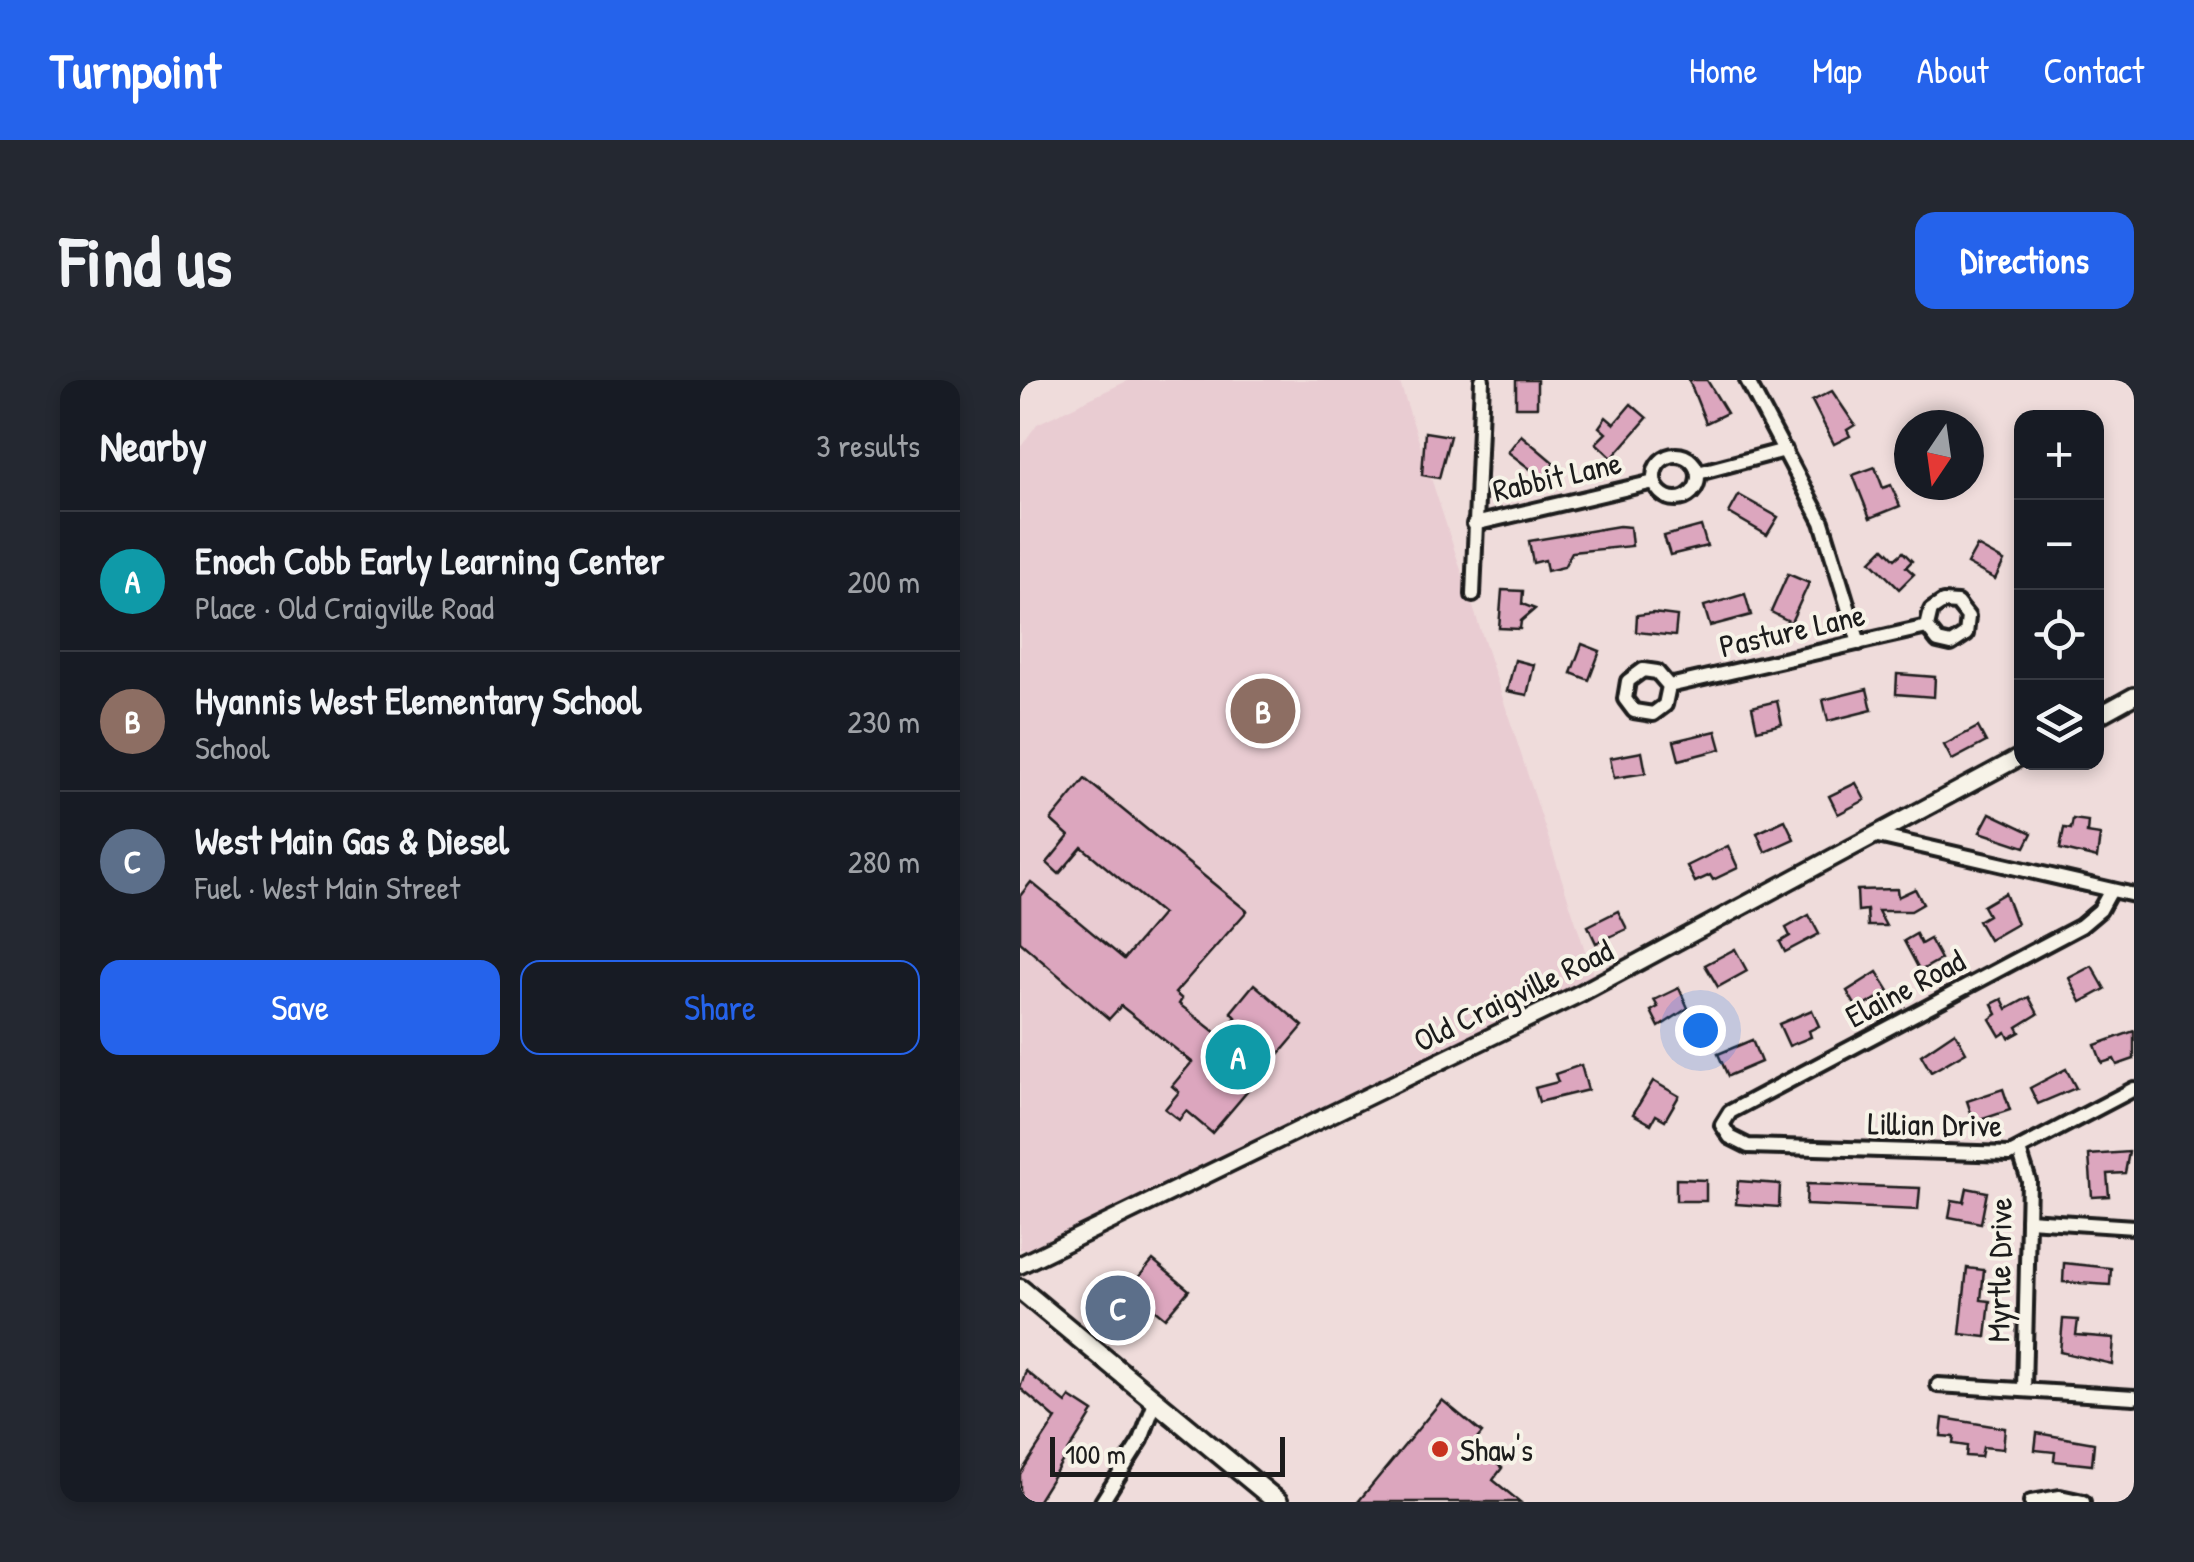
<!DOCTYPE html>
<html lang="en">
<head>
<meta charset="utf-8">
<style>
  body { margin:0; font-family:"Patrick Hand",sans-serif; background:#242831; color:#f1f3f6 }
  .controls { position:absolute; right:30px; top:30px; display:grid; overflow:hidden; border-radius:20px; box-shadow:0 5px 15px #0003 }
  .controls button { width:90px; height:90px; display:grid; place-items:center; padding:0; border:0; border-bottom:2px solid #363941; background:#171b24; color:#f1f3f6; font:50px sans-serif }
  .compass { position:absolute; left:874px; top:30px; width:90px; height:90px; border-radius:50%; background:#171b24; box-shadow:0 5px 15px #0003; rotate:193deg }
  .scale { position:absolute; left:30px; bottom:25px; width:235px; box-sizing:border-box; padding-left:10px; border:5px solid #1c1c1c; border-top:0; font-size:28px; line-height:35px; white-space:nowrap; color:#1c1c1c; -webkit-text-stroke:8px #f7f3e8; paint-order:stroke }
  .you { position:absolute; left:680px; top:650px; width:35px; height:35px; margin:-25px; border:8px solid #fff; border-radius:50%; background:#1a73e8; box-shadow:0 0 0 15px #1a73e833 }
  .badge { display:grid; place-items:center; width:65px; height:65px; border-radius:50%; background:#2563eb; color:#fff; font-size:32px; font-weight:700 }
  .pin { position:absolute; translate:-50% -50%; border:5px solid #fff; box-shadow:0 2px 10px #0006 }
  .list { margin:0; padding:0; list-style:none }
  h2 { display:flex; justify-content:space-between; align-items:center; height:130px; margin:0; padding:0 40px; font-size:42px }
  h2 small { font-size:32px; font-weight:400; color:#9ea1a6 }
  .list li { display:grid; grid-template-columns:65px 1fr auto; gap:30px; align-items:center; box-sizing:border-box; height:140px; padding:0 40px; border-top:2px solid #363941 }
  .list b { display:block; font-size:38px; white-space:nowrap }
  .list p { margin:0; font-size:32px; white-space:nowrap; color:#9ea1a6 }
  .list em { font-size:32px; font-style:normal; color:#9ea1a6 }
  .actions { display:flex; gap:20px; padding:30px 40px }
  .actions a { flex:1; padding:22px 0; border:2px solid #2563eb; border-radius:20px; text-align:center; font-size:35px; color:#2563eb }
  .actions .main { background:#2563eb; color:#fff }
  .icon { flex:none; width:55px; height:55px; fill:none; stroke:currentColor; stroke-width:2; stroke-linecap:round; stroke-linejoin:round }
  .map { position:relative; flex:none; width:1114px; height:1122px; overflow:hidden; border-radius:20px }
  header { display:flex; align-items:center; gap:60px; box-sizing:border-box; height:140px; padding:0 50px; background:#2563eb; color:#fff }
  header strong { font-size:48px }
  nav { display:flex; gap:55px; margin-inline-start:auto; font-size:35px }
  .intro { display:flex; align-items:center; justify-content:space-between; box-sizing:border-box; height:240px; padding:0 60px }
  h1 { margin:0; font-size:70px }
  .button { padding:25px 45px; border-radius:20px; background:#2563eb; color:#fff; font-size:35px; font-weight:700 }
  main { display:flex; gap:60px; padding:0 60px }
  aside { flex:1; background:#171b24; border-radius:20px; box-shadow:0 5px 15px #0003 }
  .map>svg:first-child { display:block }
</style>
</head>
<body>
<header>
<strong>Turnpoint</strong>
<nav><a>Home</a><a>Map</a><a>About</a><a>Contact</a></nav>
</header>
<div class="intro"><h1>Find us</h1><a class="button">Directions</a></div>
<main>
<aside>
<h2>Nearby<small>3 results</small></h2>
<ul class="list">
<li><span class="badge" style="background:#0f9aa8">A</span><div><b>Enoch Cobb Early Learning Center</b><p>Place · Old Craigville Road</p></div><em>200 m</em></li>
<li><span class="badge" style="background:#8d6e63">B</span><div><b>Hyannis West Elementary School</b><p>School</p></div><em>230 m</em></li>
<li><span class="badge" style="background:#5c6f8a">C</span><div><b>West Main Gas &amp; Diesel</b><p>Fuel · West Main Street</p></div><em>280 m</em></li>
</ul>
<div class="actions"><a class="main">Save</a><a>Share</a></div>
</aside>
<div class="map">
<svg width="1114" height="1122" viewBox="0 0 1114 1122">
  <rect width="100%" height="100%" fill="#efdcdb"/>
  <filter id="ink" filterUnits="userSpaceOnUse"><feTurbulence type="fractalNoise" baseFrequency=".01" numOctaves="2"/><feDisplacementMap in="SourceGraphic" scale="20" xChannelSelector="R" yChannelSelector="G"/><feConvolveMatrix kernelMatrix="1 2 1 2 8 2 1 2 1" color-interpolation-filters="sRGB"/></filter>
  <g filter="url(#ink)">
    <path fill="#e9ccd2" d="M109,0H379L573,595L358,706L15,870H7L0,869V68L17,44Z"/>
    <g fill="#dca6be" stroke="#1c1c1c" stroke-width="2.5">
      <rect x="496" y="0" width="21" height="27"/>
      <path d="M669,0H687L707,33L686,43Z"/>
      <path d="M812,11L835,45L827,50L830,56L814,64L792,21Z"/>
      <path d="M611,24L627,38L592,78L576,63L586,53L579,47L586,37L594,44Z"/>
      <path d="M405,52L430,56L419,98L402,95Z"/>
      <path d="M501,55L534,83L522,98L488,72Z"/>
      <path d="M855,87L863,108L871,105L880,126L850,138L833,95Z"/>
      <path d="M719,115L758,137L747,155L709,133Z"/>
      <path d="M599,146L610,147L612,166L552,172L544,187L527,191L525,180L513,183L509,161Z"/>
      <path d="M681,146L687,166L650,175L644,156Z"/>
      <path d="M957,166L984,181L975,199L947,184Z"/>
      <path d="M864,168L875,179L883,172L892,181L886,187L894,194L879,209L851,181Z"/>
      <path d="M768,194L789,203L771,242L751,232Z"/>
      <path d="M482,210L503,211L502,224L515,229L501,241L500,249L479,248Z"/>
      <path d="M725,214L731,235L690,246L684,226Z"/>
      <path d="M633,233L657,236L655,256L616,252L617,235Z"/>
      <path d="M562,264L580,271L569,300L551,293Z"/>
      <path d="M495,280L514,285L507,315L487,311Z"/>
      <path d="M877,294L915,297L914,317L876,314Z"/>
      <path d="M847,309L852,330L808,341L803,320Z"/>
      <path d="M757,321L762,344L737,350L732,327Z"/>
      <path d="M958,347L966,362L932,380L924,365Z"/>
      <path d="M696,351L701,369L659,380L654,361Z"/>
      <path d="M622,372L626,393L594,398L590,378Z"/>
      <path d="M65,399L227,531L155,613L162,619L159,624L200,656L216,637L211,632L234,604L283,646L192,753L166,731L159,740L145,729L159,712L152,706L172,682L101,626L89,639L0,562V516L11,502L104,579L142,534L62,467L39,494L27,483L49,456L31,440Z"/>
      <path d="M836,403L845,420L818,434L809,416Z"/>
      <path d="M970,433L1012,453L1005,467L960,452Z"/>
      <path d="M1053,439L1068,441L1067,453L1080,455L1077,478L1040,469L1044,448L1051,449Z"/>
      <path d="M765,440L774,459L745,472L737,453Z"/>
      <path d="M708,466L718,488L693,500L690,495L675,502L667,486Z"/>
      <path d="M877,509L878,517L895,509L903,524L891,531H858L866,546H848L847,530L838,531L837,510Z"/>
      <path d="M985,513L997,544L969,560L958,541L968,535L963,526Z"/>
      <path d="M598,531L607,549L576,563L568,546Z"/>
      <path d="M789,535L799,554L765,572L760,562L770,556L766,548Z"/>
      <path d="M896,554L901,564L910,559L921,579L900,591L884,561Z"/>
      <path d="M715,569L727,591L698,607L685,585Z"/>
      <path d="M1072,586L1085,609L1061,622L1049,598Z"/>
      <path d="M857,592L869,611L838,630L827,611Z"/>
      <path d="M659,608L668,628L639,647L631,631L638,627L634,620Z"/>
      <path d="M1009,617L1018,634L997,647L1000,652L989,658L986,652L980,656L970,639L977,634L972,624L982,619L987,629Z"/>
      <path d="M792,630L799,646L789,651L791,657L769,666L759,644Z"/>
      <path d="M1114,651V679L1097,685L1094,679L1082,683L1075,665Z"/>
      <path d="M935,652L946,672L911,692L901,675Z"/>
      <path d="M732,660L741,682L708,696L698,674Z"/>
      <path d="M561,685L568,710L519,722L515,708L538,702L535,694Z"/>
      <path d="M1046,689L1056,708L1018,724L1010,708Z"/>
      <path d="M633,701L659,716L645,740L636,735L631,744L613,734Z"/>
      <path d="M983,709L990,730L954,742L947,721Z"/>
      <path d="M1109,772L1105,793L1087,794L1089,816L1072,817L1069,775Z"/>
      <path d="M656,799L686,800V821H656Z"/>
      <path d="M718,801L760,804L759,827L716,824Z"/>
      <path d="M787,804L900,808L898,830L786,825Z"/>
      <path d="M947,808L967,812L961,843L929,837L932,820L944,822Z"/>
      <path d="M133,880L169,910L145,938L123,920L98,950L77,933L98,906L106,912Z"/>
      <path d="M1044,883L1091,888L1090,905L1043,902Z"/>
      <path d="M947,888L964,890L961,920L970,921L966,957L940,954Z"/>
      <path d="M1043,939L1058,940L1056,955L1094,958L1092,984L1040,972Z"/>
      <path d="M6,991L46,1023L50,1017L73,1032L17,1122H0V1094L36,1039L0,1008Z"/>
      <path d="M422,1020L462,1053L453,1064L482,1088L473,1100L500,1122H338Z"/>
      <path d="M923,1038L985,1048L983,1069L963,1067L961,1077L946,1076L947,1066L933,1064L934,1057L921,1056Z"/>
      <path d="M1017,1053L1074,1063L1072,1085L1034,1081L1035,1072L1015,1070Z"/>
    </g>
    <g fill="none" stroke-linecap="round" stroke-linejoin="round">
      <defs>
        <g id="minor">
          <path d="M727,0L802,142L839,263"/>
          <circle cx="656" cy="97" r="22"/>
          <path d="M678,93L765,70"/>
          <path d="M454,144L634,102"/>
          <path d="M453,215L462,0"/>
          <path d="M649,306L645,325L633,334L614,331L605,319L608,301L623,290L637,292L649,306L907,247L911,230L923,222L937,223L948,237L946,254L931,264L918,261L907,247"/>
          <path d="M858,456L1114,515"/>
          <path d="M1091,510L1080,530L1061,546L710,732L702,745L710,757L728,766L990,774L1114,709"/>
          <path d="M1000,773L1009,801L1004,1010"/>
          <path d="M1008,840L1114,847"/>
          <path d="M918,1005L1114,1017"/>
          <path d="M82,1122L121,1060L136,1020"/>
          <path d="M1011,1122L1040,1117L1063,1122"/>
        </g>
        <g id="tertiary">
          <path d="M1076,337L1114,316"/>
          <path d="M0,885L561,613L1002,376"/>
        </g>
        <path id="secondary" d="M0,909L258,1122"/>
      </defs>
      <use href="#minor" stroke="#1c1c1c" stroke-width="20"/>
      <use href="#tertiary" stroke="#1c1c1c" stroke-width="22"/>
      <use href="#secondary" stroke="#1c1c1c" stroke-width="25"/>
      <use href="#minor" stroke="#f7f3e8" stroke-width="12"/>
      <use href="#tertiary" stroke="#f7f3e8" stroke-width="15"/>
      <use href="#secondary" stroke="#f7f3e8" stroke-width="18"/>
    </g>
  </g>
  <circle fill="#c8321e" stroke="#f7f3e8" stroke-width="4" cx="420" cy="1069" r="10"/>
  <g text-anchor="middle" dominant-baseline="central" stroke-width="8" stroke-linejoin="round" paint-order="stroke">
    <g font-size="32" fill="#1c1c1c" stroke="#f7f3e8">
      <text transform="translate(537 96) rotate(-13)">Rabbit Lane</text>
      <text transform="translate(772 250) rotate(-13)">Pasture Lane</text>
      <text transform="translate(885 608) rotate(-28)">Elaine Road</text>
      <text transform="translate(493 615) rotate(-26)">Old Craigville Road</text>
      <text transform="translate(915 744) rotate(1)">Lillian Drive</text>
      <text transform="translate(979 890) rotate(-89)">Myrtle Drive</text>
    </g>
    <g font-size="32" fill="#1c1c1c" stroke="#f7f3e8" text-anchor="start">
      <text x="440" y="1069">Shaw's</text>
    </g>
  </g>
</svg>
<div class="controls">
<button>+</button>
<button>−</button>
<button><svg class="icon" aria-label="locate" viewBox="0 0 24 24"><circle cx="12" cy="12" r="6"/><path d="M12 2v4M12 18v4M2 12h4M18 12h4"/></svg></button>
<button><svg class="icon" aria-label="layers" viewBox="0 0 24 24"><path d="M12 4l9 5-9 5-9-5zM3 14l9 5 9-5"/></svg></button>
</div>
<svg class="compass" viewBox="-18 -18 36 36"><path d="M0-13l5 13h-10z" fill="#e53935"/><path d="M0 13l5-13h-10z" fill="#9ea1a6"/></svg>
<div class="scale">100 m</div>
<div class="you"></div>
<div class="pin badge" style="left:218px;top:677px;background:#0f9aa8">A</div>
<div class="pin badge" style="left:243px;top:331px;background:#8d6e63">B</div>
<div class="pin badge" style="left:98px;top:928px;background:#5c6f8a">C</div>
</div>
</main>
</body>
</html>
